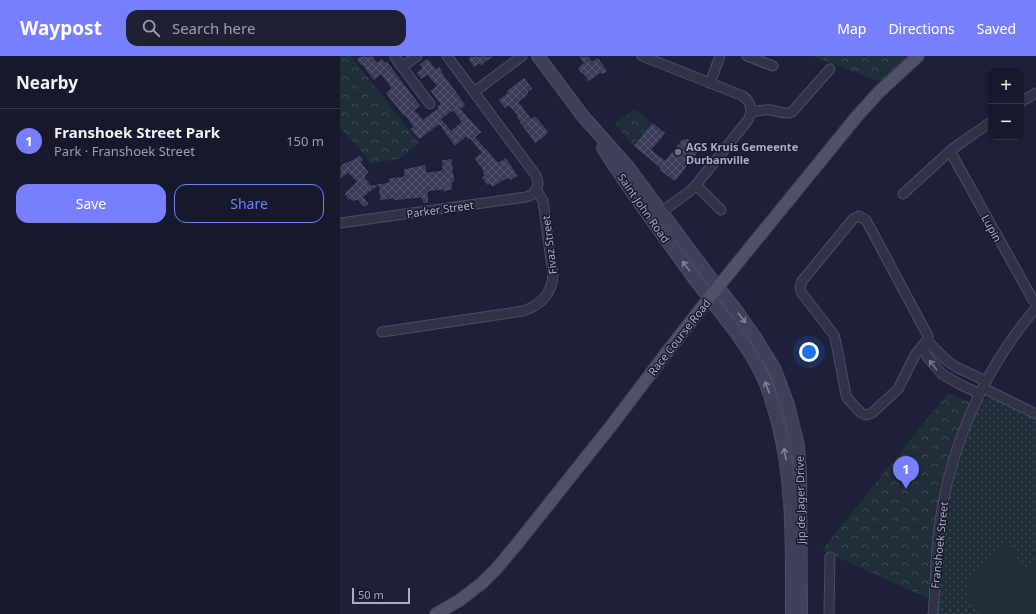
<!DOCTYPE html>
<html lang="en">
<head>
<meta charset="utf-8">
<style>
  body { margin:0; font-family:"Noto Sans",sans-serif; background:#1f2133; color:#f1f3f6 }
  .controls { position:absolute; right:12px; top:12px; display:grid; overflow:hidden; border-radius:8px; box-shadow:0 4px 16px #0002 }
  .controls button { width:36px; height:36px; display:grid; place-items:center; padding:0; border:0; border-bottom:1px solid #353747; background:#16182b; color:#f1f3f6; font:20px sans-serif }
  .scale { position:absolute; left:12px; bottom:10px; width:58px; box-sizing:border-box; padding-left:4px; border:2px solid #abadc6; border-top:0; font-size:11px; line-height:14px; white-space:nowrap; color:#abadc6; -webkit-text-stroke:3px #17192d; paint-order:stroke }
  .you { position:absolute; left:469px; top:296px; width:14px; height:14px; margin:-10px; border:3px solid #fff; border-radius:50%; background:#1a73e8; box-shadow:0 0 0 6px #1a73e833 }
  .badge { display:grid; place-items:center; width:26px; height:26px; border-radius:50%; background:#777fff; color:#fff; font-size:13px; font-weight:700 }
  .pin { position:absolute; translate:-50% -33px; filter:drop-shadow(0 1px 2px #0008) }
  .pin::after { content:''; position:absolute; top:21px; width:14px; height:12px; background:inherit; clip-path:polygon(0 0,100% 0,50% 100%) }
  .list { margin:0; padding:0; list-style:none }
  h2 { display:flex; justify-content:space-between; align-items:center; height:52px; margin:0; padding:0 16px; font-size:17px }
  h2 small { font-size:13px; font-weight:400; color:#9ea0a9 }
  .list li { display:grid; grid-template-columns:26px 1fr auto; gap:12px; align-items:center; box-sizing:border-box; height:64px; padding:0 16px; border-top:1px solid #353747 }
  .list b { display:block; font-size:15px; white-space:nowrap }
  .list p { margin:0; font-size:13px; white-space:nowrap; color:#9ea0a9 }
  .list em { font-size:13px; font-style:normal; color:#9ea0a9 }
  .actions { display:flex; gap:8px; padding:12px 16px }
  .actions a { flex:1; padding:9px 0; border:1px solid #777fff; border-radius:12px; text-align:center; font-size:14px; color:#777fff }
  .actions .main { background:#777fff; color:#fff }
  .icon { flex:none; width:22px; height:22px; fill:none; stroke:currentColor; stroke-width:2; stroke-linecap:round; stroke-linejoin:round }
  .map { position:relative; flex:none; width:696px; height:558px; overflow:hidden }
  header { display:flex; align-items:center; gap:24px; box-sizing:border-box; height:56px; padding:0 20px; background:#777fff; color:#fff }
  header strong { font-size:19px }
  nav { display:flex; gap:22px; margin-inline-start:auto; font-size:14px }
  .search { width:280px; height:36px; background:#1f2133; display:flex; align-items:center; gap:10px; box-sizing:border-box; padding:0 14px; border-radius:12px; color:#9ea0a9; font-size:15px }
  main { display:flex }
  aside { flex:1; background:#16182b }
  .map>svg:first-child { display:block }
</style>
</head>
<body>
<header>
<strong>Waypost</strong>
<div class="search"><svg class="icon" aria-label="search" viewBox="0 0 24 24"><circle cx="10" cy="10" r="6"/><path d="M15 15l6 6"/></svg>Search here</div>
<nav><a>Map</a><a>Directions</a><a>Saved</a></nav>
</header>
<main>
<aside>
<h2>Nearby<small></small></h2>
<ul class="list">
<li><span class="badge">1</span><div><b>Franshoek Street Park</b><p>Park · Franshoek Street</p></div><em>150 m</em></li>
</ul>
<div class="actions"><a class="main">Save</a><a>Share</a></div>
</aside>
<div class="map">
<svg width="696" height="558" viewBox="0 0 696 558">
  <defs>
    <pattern id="grass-dots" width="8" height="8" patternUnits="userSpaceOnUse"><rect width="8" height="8" fill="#202e3a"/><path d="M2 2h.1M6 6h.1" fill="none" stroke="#3e4a55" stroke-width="1.8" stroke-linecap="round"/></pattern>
    <pattern id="forest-crowns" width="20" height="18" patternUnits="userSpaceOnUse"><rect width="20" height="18" fill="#202e3a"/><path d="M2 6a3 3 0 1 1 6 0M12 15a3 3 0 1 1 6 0" fill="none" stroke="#3e4a55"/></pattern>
    <pattern id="building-cross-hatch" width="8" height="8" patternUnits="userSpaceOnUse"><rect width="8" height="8" fill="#393b59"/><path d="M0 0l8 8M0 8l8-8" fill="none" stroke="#53556f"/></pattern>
  </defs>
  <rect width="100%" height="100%" fill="#1e2039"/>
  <path fill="url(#grass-dots)" d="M652,341L696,362V558H598C599,527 600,495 604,464C610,423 624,383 641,345Z"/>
  <g fill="url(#forest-crowns)">
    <path d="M0,0H11L79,87L59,103L31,107L0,71Z"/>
    <path d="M472,0H570L541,26Z"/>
    <path d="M295,53L312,67L308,70V71L293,90L275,68Z"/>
    <path d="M608,337L631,347L600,442L594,475L591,544L482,494Z"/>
  </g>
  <path fill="#202e3a" d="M665,484L678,504L690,513L696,500V558H639L630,548L629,526Z"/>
  <g fill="url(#building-cross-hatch)" stroke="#191b2f" fill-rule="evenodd">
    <path d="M20,0H33L37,6L42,2L45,6L47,5L81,50L75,54L83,63L98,52L96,50L100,48L90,35L96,30L87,19L81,24L76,17L82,12L79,8L88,2L96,13L99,10L103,15L102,16L126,49L121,53L142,76L136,81L146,93H147L158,106L166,101L178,120L170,125L168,122L153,131H151L150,128L147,130L141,121L144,120L142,116L143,115L134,102L141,97L130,83L128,84L126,81L115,91L99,69L79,84L70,73L73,71L65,60L64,61L45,37L51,32L41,19L34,25L22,9L21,10L16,3ZM113,55L121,66L111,74L102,63Z"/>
    <path d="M131,0H154L141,10L139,8L134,12L128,3Z"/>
    <path d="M238,0H249L252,5L258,1L268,15L262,19L261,17L249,26L243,18L242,19L237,12L243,7Z"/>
    <path d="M184,21L193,33L188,36L189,38L179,46L191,62L196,60L209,76L206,78L207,79L195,88L179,66V65L176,60L177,59L169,50L165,53L158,44L167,37L166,35Z"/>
    <path d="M312,66L326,77L312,94L325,104L342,83L349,82V85L360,94L335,126L319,114L320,112L293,90Z"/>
    <path d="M20,99L24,104L21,106L29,116L25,121L31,129L49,126L48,122L64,120L63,113L86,108L87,116L102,114L101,104L112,102L115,126L112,127L113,134L103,136V134L88,136L89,147L83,148L81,142L54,145L53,143L40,145L38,130L24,141L29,148L24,152L17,144L13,146L10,143L9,145L4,138L16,126L8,117L0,124V110L7,105L8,106L10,104L11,105Z"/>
  </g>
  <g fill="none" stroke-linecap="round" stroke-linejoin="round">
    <defs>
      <g id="minor">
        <path d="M77,0L62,11L90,48"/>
        <path d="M302,0L403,40C411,46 413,55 408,64L356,129L349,136L321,156"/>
        <path d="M407,0L433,10"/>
        <path d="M55,1L62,11"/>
        <path d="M370,27L380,0"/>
        <path d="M134,36L182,0"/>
        <path d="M681,46L696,37"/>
        <path d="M411,56C418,55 424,53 431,54C439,55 444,59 452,56L490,13"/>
        <path d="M610,95L693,244L696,248"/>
        <path d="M356,129L381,154"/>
        <path d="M563,138L610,95L622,86L651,66"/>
        <path d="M519,160L526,164L588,280V283L575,299L558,333L532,357L526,359L521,357L508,343L506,339L496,286L494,279L461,236L460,231L462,225L513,163Z"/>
        <path d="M0,167L186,141C197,138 201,128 195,118L107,0"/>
        <path d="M42,276L183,255C201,249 212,237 213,219L203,145L196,133"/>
        <path d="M587,285L606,304L616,311L646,325"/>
        <path d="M582,290L588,302L602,318L621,329L640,338"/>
        <path d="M643,332L696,358"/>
        <path d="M489,558L490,501"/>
        <path d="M593,558C596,530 595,501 599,473C609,392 643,314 696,252"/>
      </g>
      <g id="secondary">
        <path d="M198,0L242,59L288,111L366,216L393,250L415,281L435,314L448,349L458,390L460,417L461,558"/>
        <path d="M263,92C292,138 325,182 357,226C380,257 407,286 424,323C429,335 433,349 437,363C454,426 452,493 452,558"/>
      </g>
      <path id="primary" d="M96,558L120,544L142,527L157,512L177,488L271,370L324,300L369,242L518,59L539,36L578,0"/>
    </defs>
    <use href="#minor" stroke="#4c4e64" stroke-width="11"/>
    <use href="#secondary" stroke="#4c4e64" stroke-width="14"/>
    <use href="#primary" stroke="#383a4f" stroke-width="14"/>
    <use href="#minor" stroke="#313349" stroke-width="9"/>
    <use href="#secondary" stroke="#3f405c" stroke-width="12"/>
    <use href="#primary" stroke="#4f5169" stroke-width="12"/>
  </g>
  <defs><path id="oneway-shaft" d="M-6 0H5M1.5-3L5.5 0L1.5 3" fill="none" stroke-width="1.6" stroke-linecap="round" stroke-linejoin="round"/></defs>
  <g stroke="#80819c">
    <use href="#oneway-shaft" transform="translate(346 210) rotate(-126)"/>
    <use href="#oneway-shaft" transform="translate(402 262) rotate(53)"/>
    <use href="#oneway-shaft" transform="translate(427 331) rotate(-110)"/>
    <use href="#oneway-shaft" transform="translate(445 398) rotate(-100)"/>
  </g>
  <use stroke="#74768e" href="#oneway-shaft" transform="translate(593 309) rotate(-128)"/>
  <circle fill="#6b7280" stroke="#17192d" stroke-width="1.5" cx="338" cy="96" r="4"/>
  <g text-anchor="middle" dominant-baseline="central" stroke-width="3" stroke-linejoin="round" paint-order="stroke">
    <g font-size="11" font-weight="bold" fill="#abadc6" stroke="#17192d" text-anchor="start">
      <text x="346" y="90">AGS Kruis Gemeente<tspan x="346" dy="13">Durbanville</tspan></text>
    </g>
    <g font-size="11" fill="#abadc6" stroke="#17192d">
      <text transform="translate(304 152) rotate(55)">Saint John Road</text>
      <text transform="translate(100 153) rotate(-8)">Parker Street</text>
      <text transform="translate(652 172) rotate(61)">Lupin</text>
      <text transform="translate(209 189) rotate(-97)">Fivaz Street</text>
      <text transform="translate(339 281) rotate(-52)">Race Course Road</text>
      <text transform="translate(460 444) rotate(-91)">Jip de Jager Drive</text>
      <text transform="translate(599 489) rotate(-84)">Franshoek Street</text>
    </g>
  </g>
</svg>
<div class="controls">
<button>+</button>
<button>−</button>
</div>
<div class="scale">50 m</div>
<div class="you"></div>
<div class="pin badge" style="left:566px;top:433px">1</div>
</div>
</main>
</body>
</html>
